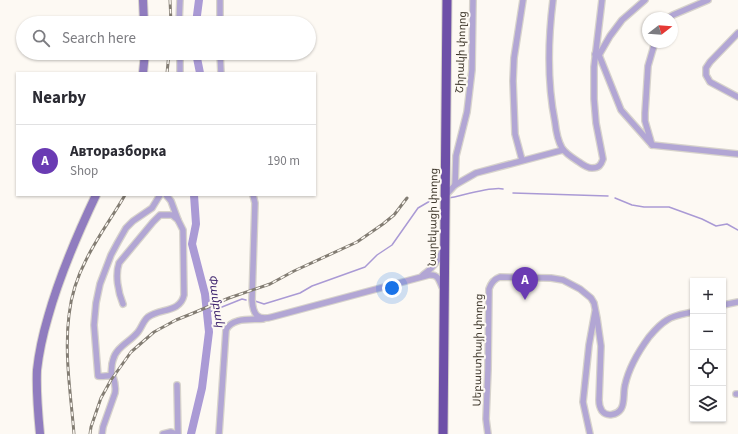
<!DOCTYPE html>
<html lang="en">
<head>
<meta charset="utf-8">
<style>
  body { margin:0; font-family:"Source Sans 3","Noto Sans Armenian",sans-serif; background:#f2f2f3; color:#2b2b33 }
  .controls { position:absolute; right:12px; bottom:12px; display:grid; overflow:hidden; border-radius:0px; box-shadow:0 1px 3px #0004 }
  .controls button { width:36px; height:36px; display:grid; place-items:center; padding:0; border:0; border-bottom:1px solid #e1e1e2; background:#fff; color:#2b2b33; font:20px sans-serif }
  .compass { position:absolute; left:642px; top:12px; width:36px; height:36px; border-radius:50%; background:#fff; box-shadow:0 1px 3px #0004; rotate:73deg }
  .you { position:absolute; left:392px; top:288px; width:14px; height:14px; margin:-10px; border:3px solid #fff; border-radius:50%; background:#1a73e8; box-shadow:0 0 0 6px #1a73e833 }
  .badge { display:grid; place-items:center; width:26px; height:26px; border-radius:50%; background:#6a3bb3; color:#fff; font-size:13px; font-weight:700 }
  .pin { position:absolute; translate:-50% -33px; filter:drop-shadow(0 1px 2px #0008) }
  .pin::after { content:''; position:absolute; top:21px; width:14px; height:12px; background:inherit; clip-path:polygon(0 0,100% 0,50% 100%) }
  .list { margin:0; padding:0; list-style:none }
  h2 { display:flex; justify-content:space-between; align-items:center; height:52px; margin:0; padding:0 16px; font-size:17px }
  h2 small { font-size:13px; font-weight:400; color:#7c7c81 }
  .list li { display:grid; grid-template-columns:26px 1fr auto; gap:12px; align-items:center; box-sizing:border-box; height:72px; padding:0 16px; border-top:1px solid #e1e1e2 }
  .list b { display:block; font-size:15px; white-space:nowrap }
  .list p { margin:0; font-size:13px; white-space:nowrap; color:#7c7c81 }
  .list em { font-size:13px; font-style:normal; color:#7c7c81 }
  .icon { flex:none; width:22px; height:22px; fill:none; stroke:currentColor; stroke-width:2; stroke-linecap:round; stroke-linejoin:round }
  .map { position:relative; flex:none; width:738px; height:434px; overflow:hidden }
  .search { position:absolute; background:#fff; box-shadow:0 1px 3px #0004; left:16px; top:16px; width:300px; height:44px; display:flex; align-items:center; gap:10px; box-sizing:border-box; padding:0 14px; border-radius:22px; color:#7c7c81; font-size:15px }
  .panel { position:absolute; background:#fff; box-shadow:0 1px 3px #0004; left:16px; top:72px; width:300px; height:124px; border-radius:0px }
  .map>svg:first-child { display:block }
</style>
</head>
<body>
<div class="map">
<svg width="738" height="434" viewBox="0 0 738 434">
  <rect width="100%" height="100%" fill="#fdf9f3"/>
  <g fill="none" stroke-linecap="round" stroke-linejoin="round">
    <g stroke="#aa9ad5" stroke-width="1.5">
      <path d="M513,193L608,196"/>
      <path d="M449,198C461,196 492,186 503,189"/>
      <path d="M615,198L632,205L644,207H669L702,219L716,226L727,224L738,230"/>
      <path d="M255,301L264,304L300,293L312,286L365,267L377,255L392,245L418,208L430,201H438"/>
      <path d="M207,313L242,299L246,300"/>
    </g>
    <g stroke="#aa9ad5" stroke-width="8">
      <path d="M196,23L199,0"/>
      <path d="M196,53L200,73"/>
      <path d="M191,434L202,388L209,332L205,294L192,244L196,224L194,195"/>
    </g>
    <defs>
      <g id="minor">
        <path d="M220,0V23"/>
        <path d="M553,0C548,40 547,82 555,122C556,131 558,141 562,148C566,154 573,158 579,162C583,165 587,168 592,168C599,168 601,165 603,159L596,123L594,99V67L602,0"/>
        <path d="M668,18L673,15L708,0"/>
        <path d="M179,23L180,0"/>
        <path d="M738,33L710,62L706,68V75L710,82L738,97"/>
        <path d="M220,53L221,73"/>
        <path d="M595,54L599,55L621,110L652,145L645,121V113L646,98L648,66L655,42"/>
        <path d="M599,55L610,36L622,20L645,0"/>
        <path d="M180,73V53"/>
        <path d="M652,145L738,154"/>
        <path d="M522,160L515,134L513,81L514,58L523,0"/>
        <path d="M455,185L476,173L563,150"/>
        <path d="M166,195L171,201L178,220"/>
        <path d="M253,195L255,203L252,300C253,314 257,321 272,317L429,275C438,274 439,280 442,287"/>
        <path d="M445,196L455,185L456,156L467,112L472,70L473,0"/>
        <path d="M423,275C433,268 439,261 443,249"/>
        <path d="M723,305L738,302"/>
        <path d="M111,375C112,370 111,365 113,360C116,347 130,342 138,332C142,327 143,321 148,317C160,308 180,313 184,295L183,230L178,220L172,215H160L153,222L119,263C115,275 118,292 123,304"/>
        <path d="M177,385L178,434"/>
        <path d="M736,394H738"/>
        <path d="M102,434L103,427L115,393C116,387 115,382 113,376C108,375 103,377 98,376L94,325L96,303L100,284L111,255L118,242L126,228L133,221L152,208L160,195"/>
        <path d="M163,434L171,432L176,434"/>
        <path d="M219,434L226,330C232,317 251,320 263,319"/>
        <path d="M488,434L486,419L488,369L489,289C491,283 494,279 500,277L551,278L563,280L580,289L591,298L594,303L597,318L601,346L599,400C599,404 600,408 602,411C607,417 617,415 621,409C625,403 623,393 625,385C629,367 638,352 649,337C654,331 660,324 667,320C674,315 684,314 693,312"/>
        <path d="M590,434L583,402L589,345L595,312"/>
      </g>
      <g id="secondary">
        <path d="M143,0L144,23"/>
        <path d="M143,73L145,53"/>
        <path d="M40,434C38,413 36,391 37,370C39,352 43,334 48,317C60,274 77,235 96,195"/>
      </g>
      <path id="trunk" d="M443,434L447,0"/>
    </defs>
    <use href="#minor" stroke="#d7d3cc" stroke-width="8"/>
    <use href="#secondary" stroke="#d7d3cc" stroke-width="10"/>
    <use href="#trunk" stroke="#d7d3cc" stroke-width="11"/>
    <use href="#minor" stroke="#b2a6d4" stroke-width="5.5"/>
    <use href="#secondary" stroke="#907cbf" stroke-width="8"/>
    <use href="#trunk" stroke="#6e50a8" stroke-width="9"/>
    <defs>
      <g id="rail">
        <path d="M170,0L171,23"/>
        <path d="M167,73L169,53"/>
        <path d="M74,434C71,396 64,354 69,315C71,296 78,275 87,258C98,236 113,216 125,195"/>
        <path d="M90,434L91,427L101,398L111,380L131,352L154,332L176,320L191,314L229,298L270,284L294,271L357,242L383,224L394,215L407,198"/>
      </g>
    </defs>
    <use href="#rail" stroke="#837d73" stroke-width="3"/>
    <use href="#rail" stroke="#fdf9f3" stroke-width="1.5" stroke-dasharray="4.5" stroke-linecap="butt"/>
  </g>
  <g text-anchor="middle" dominant-baseline="central" stroke-width="4" stroke-linejoin="round" paint-order="stroke">
    <g font-size="11" fill="#413a2e" stroke="#fdf9f3">
      <text transform="translate(461 52) rotate(-88)">Շիրակի փողոց</text>
      <text transform="translate(433 217) rotate(-89)">Նարեկացի փողոց</text>
      <text transform="translate(478 350) rotate(-89)">Սեբաստիայի փողոց</text>
    </g>
    <g font-size="12" font-style="italic" fill="#452c73" stroke="#fdf9f3">
      <text transform="translate(216 301) rotate(81)">Փամբակ</text>
    </g>
  </g>
</svg>
<div class="controls">
<button>+</button>
<button>−</button>
<button><svg class="icon" aria-label="locate" viewBox="0 0 24 24"><circle cx="12" cy="12" r="6"/><path d="M12 2v4M12 18v4M2 12h4M18 12h4"/></svg></button>
<button><svg class="icon" aria-label="layers" viewBox="0 0 24 24"><path d="M12 4l9 5-9 5-9-5zM3 14l9 5 9-5"/></svg></button>
</div>
<svg class="compass" viewBox="-18 -18 36 36"><path d="M0-13l5 13h-10z" fill="#e53935"/><path d="M0 13l5-13h-10z" fill="#7c7c81"/></svg>
<div class="you"></div>
<div class="pin badge" style="left:525px;top:300px">A</div>
<div class="search"><svg class="icon" aria-label="search" viewBox="0 0 24 24"><circle cx="10" cy="10" r="6"/><path d="M15 15l6 6"/></svg>Search here</div>
<section class="panel">
<h2>Nearby<small></small></h2>
<ul class="list">
<li><span class="badge">A</span><div><b>Авторазборка</b><p>Shop</p></div><em>190 m</em></li>
</ul>
</section>
</div>
</body>
</html>
